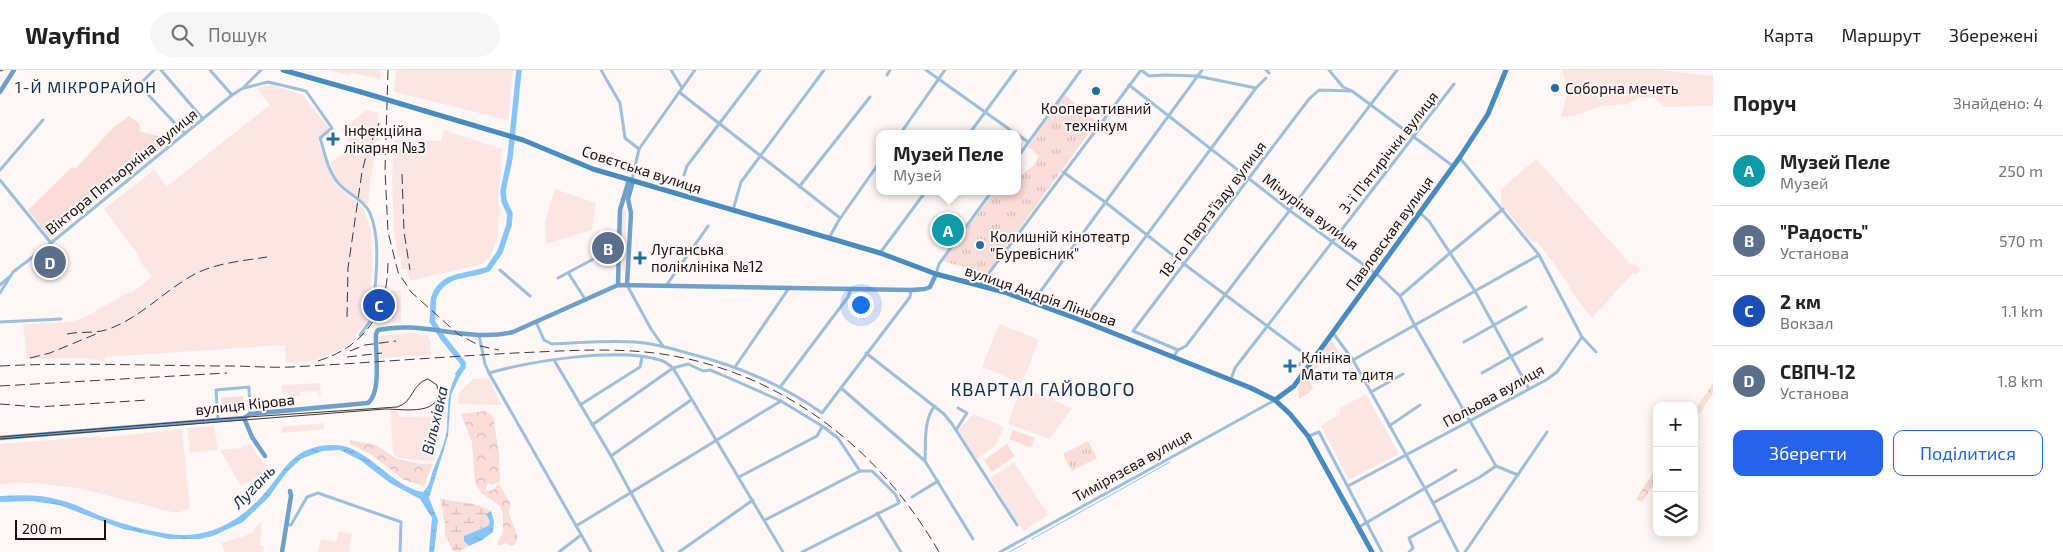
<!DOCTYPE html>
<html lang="uk">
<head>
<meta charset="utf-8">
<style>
  body { margin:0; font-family:"Exo 2",sans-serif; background:#f6f6f6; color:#222 }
  .controls { position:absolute; right:15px; bottom:15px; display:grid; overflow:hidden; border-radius:10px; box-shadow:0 2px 12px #0003 }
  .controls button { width:45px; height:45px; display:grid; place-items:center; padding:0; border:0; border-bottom:1px solid #e0e0e0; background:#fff; color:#222; font:25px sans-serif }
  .scale { position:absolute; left:15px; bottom:12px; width:91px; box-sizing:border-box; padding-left:5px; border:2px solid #171111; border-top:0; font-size:14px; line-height:18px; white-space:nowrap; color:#171111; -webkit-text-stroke:4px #fef7f6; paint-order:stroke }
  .you { position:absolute; left:860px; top:234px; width:18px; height:18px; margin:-12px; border:4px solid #fff; border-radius:50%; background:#1a73e8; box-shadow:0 0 0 8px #1a73e833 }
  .badge { display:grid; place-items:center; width:32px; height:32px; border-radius:50%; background:#2563eb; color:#fff; font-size:16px; font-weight:700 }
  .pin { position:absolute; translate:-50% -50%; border:2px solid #fff; box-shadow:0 1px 5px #0006 }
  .popup { position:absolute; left:876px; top:60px; width:145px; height:65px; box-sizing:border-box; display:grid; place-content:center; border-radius:10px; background:#fff; filter:drop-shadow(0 1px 4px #0005); font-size:16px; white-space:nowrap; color:#767676 }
  .popup b { font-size:19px; color:#222 }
  .popup::after { content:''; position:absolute; left:50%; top:100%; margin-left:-10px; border:10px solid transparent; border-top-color:#fff }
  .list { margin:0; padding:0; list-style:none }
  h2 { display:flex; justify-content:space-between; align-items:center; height:65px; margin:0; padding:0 20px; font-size:21px }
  h2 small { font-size:16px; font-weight:400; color:#767676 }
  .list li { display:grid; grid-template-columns:32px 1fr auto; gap:15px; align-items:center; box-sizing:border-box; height:70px; padding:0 20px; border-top:1px solid #e0e0e0 }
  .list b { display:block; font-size:19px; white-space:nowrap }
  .list p { margin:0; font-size:16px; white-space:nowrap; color:#767676 }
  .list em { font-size:16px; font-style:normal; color:#767676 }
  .actions { display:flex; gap:10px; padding:15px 20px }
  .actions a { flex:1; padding:11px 0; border:1px solid #2563eb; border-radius:10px; text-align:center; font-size:18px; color:#2563eb }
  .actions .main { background:#2563eb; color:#fff }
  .icon { flex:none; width:28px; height:28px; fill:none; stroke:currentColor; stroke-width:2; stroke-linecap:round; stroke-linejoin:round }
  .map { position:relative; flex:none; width:1713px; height:482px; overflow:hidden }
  header { display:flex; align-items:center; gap:30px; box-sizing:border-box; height:70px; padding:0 25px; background:#fff; border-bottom:1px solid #e0e0e0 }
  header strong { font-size:24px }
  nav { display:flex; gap:28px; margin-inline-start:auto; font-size:18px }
  .search { width:350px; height:45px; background:#f6f6f6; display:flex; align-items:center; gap:12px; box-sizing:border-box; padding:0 18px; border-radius:28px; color:#767676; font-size:19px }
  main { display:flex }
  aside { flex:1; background:#fff }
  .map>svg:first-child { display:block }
</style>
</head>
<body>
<header>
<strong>Wayfind</strong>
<div class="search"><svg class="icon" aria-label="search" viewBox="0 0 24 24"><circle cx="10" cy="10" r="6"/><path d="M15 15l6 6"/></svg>Пошук</div>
<nav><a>Карта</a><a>Маршрут</a><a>Збережені</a></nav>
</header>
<main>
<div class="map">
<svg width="1713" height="482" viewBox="0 0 1713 482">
  <defs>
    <pattern id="forest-crowns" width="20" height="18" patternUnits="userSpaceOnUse" patternTransform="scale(1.25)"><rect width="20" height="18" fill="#fadcd8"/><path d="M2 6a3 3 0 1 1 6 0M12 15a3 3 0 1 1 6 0" fill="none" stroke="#d6bcb8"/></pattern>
    <pattern id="wetland-marsh" width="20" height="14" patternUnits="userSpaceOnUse" patternTransform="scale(1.25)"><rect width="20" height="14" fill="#fadcd8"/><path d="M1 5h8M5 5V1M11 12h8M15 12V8" fill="none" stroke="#d6bcb8"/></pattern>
    <pattern id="park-tufts" width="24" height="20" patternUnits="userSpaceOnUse" patternTransform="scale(1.25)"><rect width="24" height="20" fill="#fadcd8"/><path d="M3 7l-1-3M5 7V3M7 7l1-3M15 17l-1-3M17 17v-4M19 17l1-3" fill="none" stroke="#d6bcb8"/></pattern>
    <pattern id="water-ripples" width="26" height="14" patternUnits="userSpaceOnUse" patternTransform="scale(1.25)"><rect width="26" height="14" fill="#85c5f9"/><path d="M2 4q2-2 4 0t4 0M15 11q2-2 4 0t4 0" fill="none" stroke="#72a8d4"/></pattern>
  </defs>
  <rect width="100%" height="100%" fill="#fef7f6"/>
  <g fill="#fce6e4">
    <path d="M328,0H381L380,9L352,3L350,5Z"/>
    <path d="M396,0H513L508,50L394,22Z"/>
    <path d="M1562,0H1657L1713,6V36L1665,37L1654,28L1640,27L1628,34L1601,36L1574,46L1561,47L1568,19Z"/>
    <path d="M271,15L302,24L329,58L317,68L331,106L337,116L363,137L371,160L372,196L370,242L365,254L356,265L357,268L347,276L314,291L286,293L285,275L106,287L105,291L81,288L27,289L23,254L71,252L83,248L129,222L131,223L149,209L151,205L141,193L136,182L104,139L154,100L167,116L270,35L257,18Z"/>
    <path d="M367,40L379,43L377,52L380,53V71H376L368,134H364L338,111L330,93L352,77L341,60Z"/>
    <path d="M444,60L502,79L498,133L500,143L497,169L490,187L482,194L410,211L407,199H401V187H398L394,161L392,111L394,70L441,71Z"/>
    <path d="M1536,89L1631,194L1634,193L1641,200L1636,205L1633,203L1592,248L1569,219L1570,217L1552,191L1536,171L1533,173L1501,134V119Z"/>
    <path d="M555,119L596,133L592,160L546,174L545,153Z"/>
    <rect x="622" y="139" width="4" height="62"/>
    <path d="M401,220V252L375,254L390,222Z"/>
    <path d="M999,254L1039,270L1022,313L982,297Z"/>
    <path d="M411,263L428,266L430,271L431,285L380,288L379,266Z"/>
    <path d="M489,308L501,335L457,334L459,323L473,309Z"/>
    <path d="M320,313L321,325L318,326V321L300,322V326H294L293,322L282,323V315Z"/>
    <path d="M1021,317L1072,338L1050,369L1008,354Z"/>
    <path d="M1366,324L1399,384L1349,410L1321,356L1340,344V338Z"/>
    <path d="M390,341H398L399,347L443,346L434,391L398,388L393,384Z"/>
    <path d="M974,344L1004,357L995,376L977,389L958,360Z"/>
    <path d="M324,353V359L282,363V357Z"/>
    <path d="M214,356L218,380L190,383L188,358Z"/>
    <path d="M182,359L190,439L176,443L78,418L31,413L0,414V374L100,366L101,368Z"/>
    <path d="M243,375H251L266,397L265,404L241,416L220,380L243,378Z"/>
    <path d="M1014,392L1048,445L1024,461L1014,448L990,408Z"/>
    <path d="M262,451L260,475L264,476L263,482H224L222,473L239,467L240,468L255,461L254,458Z"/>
    <path d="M339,461L352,464L349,482H318L321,469L336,472Z"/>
  </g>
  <g fill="#fadcd8">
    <path d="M129,46L139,53L141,62L168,68L167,72L49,167L28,140L72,97L75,99L114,57Z"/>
    <path d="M1330,272L1334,273L1339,284L1330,290L1321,288L1320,285Z"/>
    <path d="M1314,294L1317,295V298L1314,300L1308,308L1313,318L1309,323L1299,329L1298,317Z"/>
    <path d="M1013,360L1035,368L1031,378L1009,369Z"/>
    <path d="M1007,374L1015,386L992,402L984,390Z"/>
  </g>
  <g fill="url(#forest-crowns)">
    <path d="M1713,313V323L1694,352V341Z"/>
    <path d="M486,341L493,346L499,384L500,411L493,415L488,413L485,421L494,420L496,416L499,414L510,433L509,444L518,467L515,475L511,476L506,473L499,476L497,474L503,462V444L500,436L481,423L475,413L472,372L461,344Z"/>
    <path d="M350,370L376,375L397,389L421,394H433L424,416L404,410L369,383L350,374Z"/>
    <path d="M1657,397V410L1642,432L1636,429Z"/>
  </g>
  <path fill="url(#wetland-marsh)" d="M440,428C459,434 471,430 491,441L488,442L487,447L490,452L488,456L467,465L466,474L469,476L459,482L453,481L445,465V453Z"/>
  <g fill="url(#park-tufts)">
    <path d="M1065,25L1097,52L986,204L943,191L995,121H1017V108L1034,95L1039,86L1028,77Z"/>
    <path d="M243,326L244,341L222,343L221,328Z"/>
    <path d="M1088,371L1097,388L1072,401L1063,384Z"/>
  </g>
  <g fill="url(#water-ripples)">
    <path d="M461,297L463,299L451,325L448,366L429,428L438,450L434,482H429L432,448L420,429L390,413L360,390L340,380L322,381L301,389L287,402L268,428L243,452L213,466L200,469H169L123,459L59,435L32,431L0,432V426C21,425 40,424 60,430C73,433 84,439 96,444C118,453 156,464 181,465C213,466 242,449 263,425C286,399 293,375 334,375C366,374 391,417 423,422C431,415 430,407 434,398C439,385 446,372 447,357C449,333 446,319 461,297Z"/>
    <path d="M491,441L494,451L493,462L482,470L469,476L464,471V466L488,456L490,452L486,444Z"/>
  </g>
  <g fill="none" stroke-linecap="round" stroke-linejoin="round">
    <g stroke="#85c5f9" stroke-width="1">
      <path d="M1032,469L1170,392"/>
      <path d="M1009,482L1026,473"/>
    </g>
    <path stroke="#85c5f9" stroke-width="5.5" d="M458,304L463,297V293L443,268L432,251C434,243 432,235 434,227C443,202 469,207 488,199L500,182L509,155L510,144L504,131L503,121L510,88L519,0"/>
    <g stroke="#9cbfdc" stroke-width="3">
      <path d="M154,0L143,11L141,17L185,64"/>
      <path d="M161,0L203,49"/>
      <path d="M210,0L232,25"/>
      <path d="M601,0L620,33L625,68L639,79"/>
      <path d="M671,0L682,18"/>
      <path d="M926,0L1016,64"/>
      <path d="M1141,0L1149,6L1165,5L1197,6L1256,18"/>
      <path d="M1266,0L1269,3"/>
      <path d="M1329,0L1343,17L1352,21L1453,96"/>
      <path d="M887,5L890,0"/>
      <path d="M1129,15L1289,140L1379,206L1400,226L1415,256L1496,396L1518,405"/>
      <path d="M244,18L268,12L306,21L332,58L320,68C325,83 328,102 339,114C348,124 364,130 370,143C382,172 375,211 373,242L371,250L360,265"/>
      <path d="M679,22L840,148"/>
      <path d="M900,64L945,0"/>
      <path d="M969,64L1016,0"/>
      <path d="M1017,64L1028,72"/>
      <path d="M1017,88L1081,0"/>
      <path d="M1460,88L1539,185L1582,267L1596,282"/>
      <path d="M0,100L43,50"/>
      <path d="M1063,102L1105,132L1184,194L1306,285L1299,295"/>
      <path d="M684,105L687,96L760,0"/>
      <path d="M0,110L51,173"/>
      <path d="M632,110L639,79L695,0"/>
      <path d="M799,117L870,27"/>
      <path d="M733,140L741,112L824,0"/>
      <path d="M1419,142L1429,151L1475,221L1529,319"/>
      <path d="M829,168L839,150L879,93"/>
      <path d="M880,183L926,121"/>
      <path d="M500,200L530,226"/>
      <path d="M569,204L585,229"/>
      <path d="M936,204L939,194L992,121"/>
      <path d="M558,208L599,186"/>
      <path d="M0,215L9,207"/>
      <path d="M627,215L651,259L663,276"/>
      <path d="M980,215L1141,0"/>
      <path d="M666,216C679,196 694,177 708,156"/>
      <path d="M1040,222L1202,0"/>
      <path d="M0,223L13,202L51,173L232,25L243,18L261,0"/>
      <path d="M1400,226L1450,183L1503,139"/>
      <path d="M1083,251L1256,18L1266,8"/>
      <path d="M0,252L61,249"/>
      <path d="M536,252L544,270L552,274C579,273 607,270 635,272C653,273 670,278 687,283C736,295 781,314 822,343L910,227L911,220"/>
      <path d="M1333,263L1353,290L1433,433L1458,482"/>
      <path d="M479,265L485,294L489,303L591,482"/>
      <path d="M1464,272L1526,237"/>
      <path d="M1178,280L1133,261L1309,29L1319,20L1352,21"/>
      <path d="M866,283L944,344L952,354L1017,455"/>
      <path d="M1174,286L1178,280L1186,276L1397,0"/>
      <path d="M554,290L611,386L663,482"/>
      <path d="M1353,290L1539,185"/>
      <path d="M735,297L789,218"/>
      <path d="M489,303C531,291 618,277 660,290C665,291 669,295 673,298L783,482"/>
      <path d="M1482,303L1542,269"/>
      <path d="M1231,309L1235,298L1454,14"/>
      <path d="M781,316L848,227L851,219"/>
      <path d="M841,318L925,391L973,469"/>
      <path d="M1371,322L1403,304"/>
      <path d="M580,335L640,297L642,287"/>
      <path d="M218,350L216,320L249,317L250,344"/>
      <path d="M592,355L673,298L688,294L703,301L710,300L720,304L781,331L822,356L838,368L860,401H872L896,425L899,433L802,482"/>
      <path d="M1389,356L1420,335"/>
      <path d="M956,360L967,343L958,338"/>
      <path d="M1309,366L1319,362L1382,482"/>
      <path d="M611,386L691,330"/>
      <path d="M925,391C926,375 923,349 935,336"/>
      <path d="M739,407L817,366L822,357"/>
      <path d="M1348,416L1546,310L1557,302L1582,267"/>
      <path d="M912,427L938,411"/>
      <path d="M1433,433L1480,407L1496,396"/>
      <path d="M877,443L901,482"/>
      <path d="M765,450L860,401"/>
      <path d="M286,455H291L307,427L318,423L401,452L400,482"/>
      <path d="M576,456L781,331"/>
      <path d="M1359,457L1456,400"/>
      <path d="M559,482L581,465"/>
      <path d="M679,482L753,430"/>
      <path d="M1000,482L1275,330"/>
      <path d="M1409,482L1413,478L1409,468L1441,450"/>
      <path d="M1465,482L1547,362"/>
    </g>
    <g stroke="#6da1cc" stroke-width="4.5">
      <path d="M0,22L14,0"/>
      <path d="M618,215L620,140L629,110"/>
      <path d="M627,215L631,143L628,129L633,111"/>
      <path d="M244,348L252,367L265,386"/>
      <path d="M0,368L244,348L250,344L368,333C382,322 375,282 376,264L378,260C423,250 468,273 513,262L618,215L911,220L925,219L930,217L936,204"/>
      <path d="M282,482L291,426L290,421"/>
    </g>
    <g stroke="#478bc0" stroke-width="5">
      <path d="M283,0L361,22"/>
      <path d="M425,41L523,70L593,99L880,183L936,204L1004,222L1083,251L1251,318L1275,330L1290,344L1308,366L1372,482"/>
      <path d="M1275,330L1294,316L1460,87L1488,44L1506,0"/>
    </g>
    <g stroke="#3e3838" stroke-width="1">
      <path d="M0,1L3,0"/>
      <path d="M0,367L218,349L397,337C413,333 412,313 428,309L437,315C445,347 404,339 385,339L0,369"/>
    </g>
    <g stroke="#3e3838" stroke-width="1" stroke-dasharray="10 5" stroke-linecap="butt">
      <path d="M388,0L385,100L388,162L398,202L411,222L458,264L480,276L499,280"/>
      <path d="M402,104L404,162L410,200"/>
      <path d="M347,247L348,198L362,102L366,86L379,53"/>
      <path d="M67,264C81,261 95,264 109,259C141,247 163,222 193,205C215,193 242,191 267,187"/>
      <path d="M350,281L365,275L396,271"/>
      <path d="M347,287L382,283"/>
      <path d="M30,288L50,283L96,264"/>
      <path d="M318,291C366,276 388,241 388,192"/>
      <path d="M0,296C77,292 153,296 230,296C250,296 270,298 291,297C365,293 440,287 515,283C564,281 613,277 662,284C782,302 880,379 939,482"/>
      <path d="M0,316L227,303"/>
      <path d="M0,334L37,337L148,330"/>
    </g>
    <path stroke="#478bc0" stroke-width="5" d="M361,22L425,41"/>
  </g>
  <g fill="#246da1" stroke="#fef7f6" stroke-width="2">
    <circle cx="1555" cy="18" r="5"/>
    <circle cx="1096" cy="21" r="5"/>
    <path d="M330.5 61.5h5v5h5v5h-5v5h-5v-5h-5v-5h5z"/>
    <circle cx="980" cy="175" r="5"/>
    <path d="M637.5 180.5h5v5h5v5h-5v5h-5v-5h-5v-5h5z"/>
    <path d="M1287.5 288.5h5v5h5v5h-5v5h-5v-5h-5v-5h5z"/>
  </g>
  <g text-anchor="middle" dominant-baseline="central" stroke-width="4" stroke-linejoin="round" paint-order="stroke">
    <g font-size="15" fill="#171111" stroke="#fef7f6" text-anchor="start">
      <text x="1565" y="18">Соборна мечеть</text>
      <text x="1096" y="38" text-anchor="middle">Кооперативний<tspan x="1096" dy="17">технікум</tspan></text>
      <text x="344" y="60">Інфекційна<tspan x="344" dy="17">лікарня №3</tspan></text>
      <text x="990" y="166">Колишній кінотеатр<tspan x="990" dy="17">"Буревісник"</tspan></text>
      <text x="651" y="179">Луганська<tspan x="651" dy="17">поліклініка №12</tspan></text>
      <text x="1301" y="287">Клініка<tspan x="1301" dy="17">Мати та дитя</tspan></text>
    </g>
    <g font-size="15" fill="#171111" stroke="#fef7f6">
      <text transform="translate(1388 82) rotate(-52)">3-ї П’ятирічки вулиця</text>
      <text transform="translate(642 99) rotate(18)">Совєтська вулиця</text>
      <text transform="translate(121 101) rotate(-39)">Віктора Пятьоркіна вулиця</text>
      <text transform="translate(1212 139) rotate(-53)">18-го Партз’їзду вулиця</text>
      <text transform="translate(1311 141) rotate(37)">Мічуріна вулиця</text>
      <text transform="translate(1389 163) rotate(-54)">Павловская вулиця</text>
      <text transform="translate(1041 225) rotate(19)">вулиця Андрія Ліньова</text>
      <text transform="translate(1493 325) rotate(-29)">Польова вулиця</text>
      <text transform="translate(245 334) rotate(-6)">вулиця Кірова</text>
      <text transform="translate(1132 395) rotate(-29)">Тимірязєва вулиця</text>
    </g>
    <g font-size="16" letter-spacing="1" fill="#0d3049" stroke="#fef7f6">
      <text x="86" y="16">1-Й МІКРОРАЙОН</text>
    </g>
    <g font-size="16" font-style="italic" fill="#0c304a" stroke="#fef7f6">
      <text transform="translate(434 350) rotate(-77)">Вільхівка</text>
      <text transform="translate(253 416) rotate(-46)">Лугань</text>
    </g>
    <g font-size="18" letter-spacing="1" fill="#0d3049" stroke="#fef7f6">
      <text x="1043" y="319">КВАРТАЛ ГАЙОВОГО</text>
    </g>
  </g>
</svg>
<div class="controls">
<button>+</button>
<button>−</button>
<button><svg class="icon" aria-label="layers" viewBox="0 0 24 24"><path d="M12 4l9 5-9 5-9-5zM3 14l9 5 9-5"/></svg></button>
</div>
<div class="scale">200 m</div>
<div class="you"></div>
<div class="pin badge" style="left:948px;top:160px;background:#0f9aa8">A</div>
<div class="popup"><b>Музей Пеле</b>Музей</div>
<div class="pin badge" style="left:608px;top:178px;background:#5c6f8a">B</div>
<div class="pin badge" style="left:379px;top:235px;background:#1a4fb4">C</div>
<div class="pin badge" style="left:50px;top:192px;background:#5c6f8a">D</div>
</div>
<aside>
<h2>Поруч<small>Знайдено: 4</small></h2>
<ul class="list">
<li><span class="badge" style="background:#0f9aa8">A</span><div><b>Музей Пеле</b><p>Музей</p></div><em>250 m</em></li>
<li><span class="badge" style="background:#5c6f8a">B</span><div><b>&quot;Радость&quot;</b><p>Установа</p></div><em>570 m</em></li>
<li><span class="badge" style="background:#1a4fb4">C</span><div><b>2 км</b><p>Вокзал</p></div><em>1.1 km</em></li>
<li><span class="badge" style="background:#5c6f8a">D</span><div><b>СВПЧ-12</b><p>Установа</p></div><em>1.8 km</em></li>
</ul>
<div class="actions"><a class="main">Зберегти</a><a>Поділитися</a></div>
</aside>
</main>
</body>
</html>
